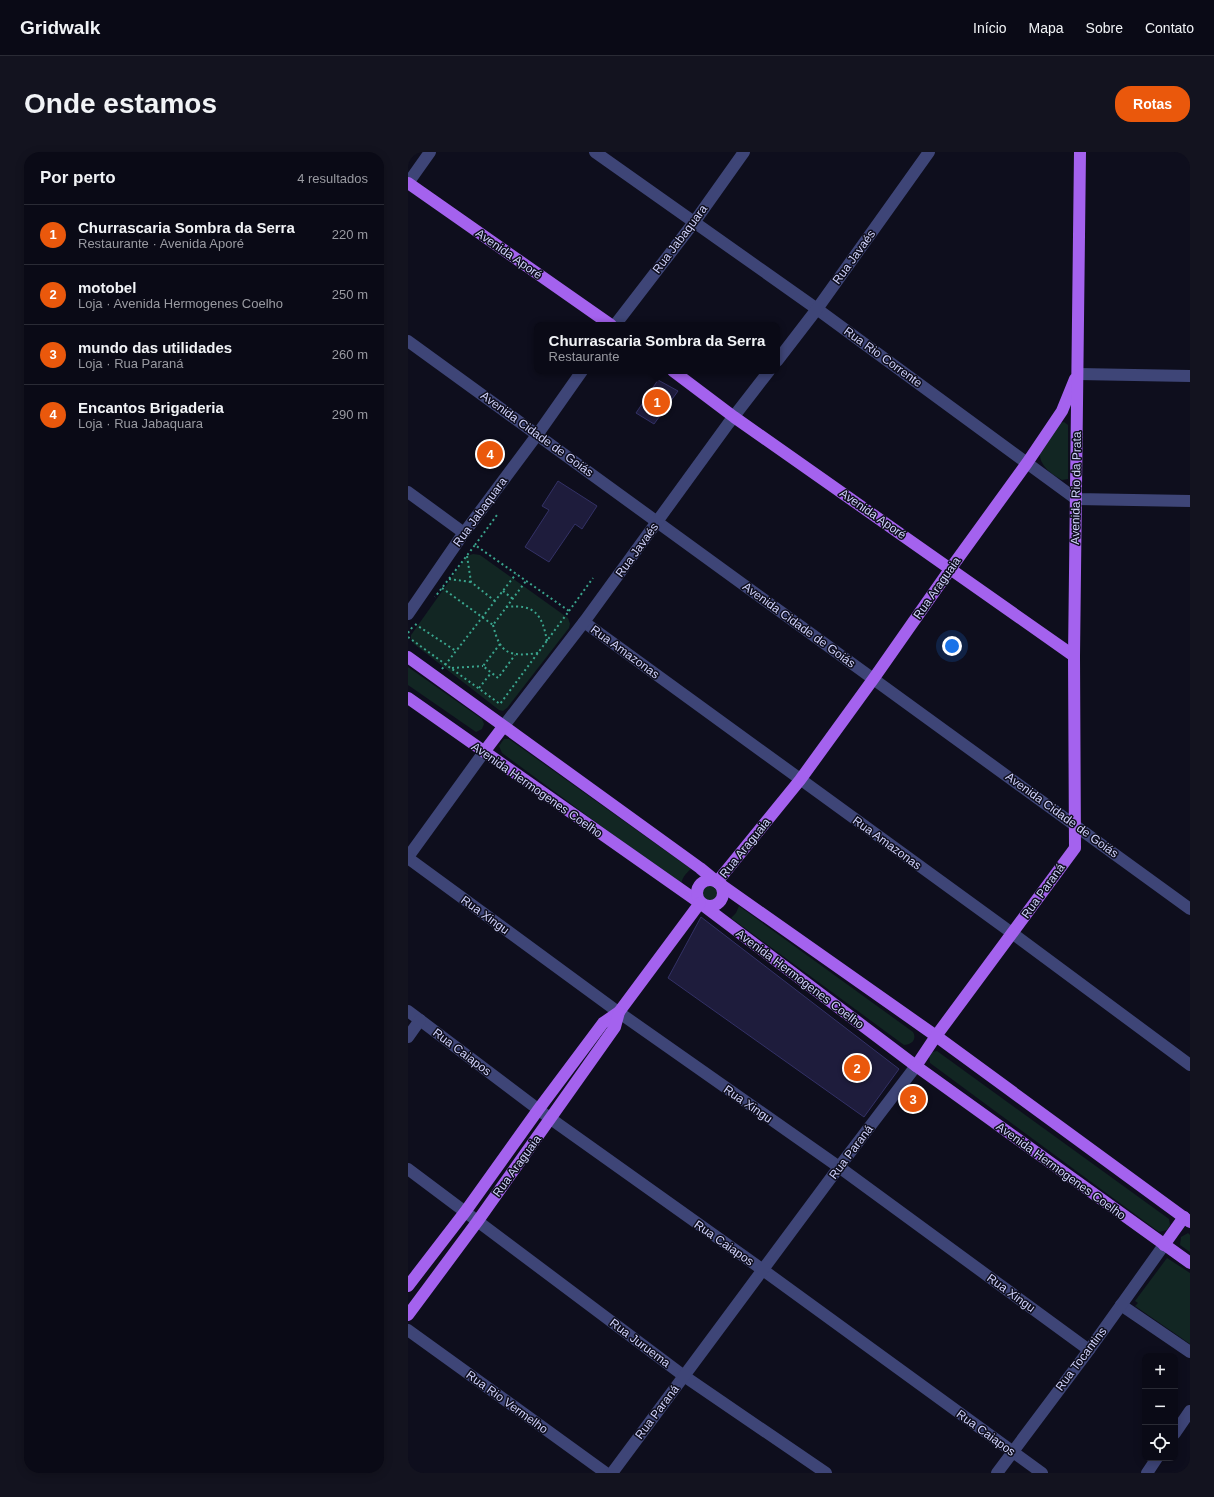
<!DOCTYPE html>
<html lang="pt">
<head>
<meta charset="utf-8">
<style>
  body { margin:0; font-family:Arial,sans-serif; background:#13131f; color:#f1f3f6 }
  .controls { position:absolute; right:12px; bottom:12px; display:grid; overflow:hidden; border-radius:8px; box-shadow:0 2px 10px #0003 }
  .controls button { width:36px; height:36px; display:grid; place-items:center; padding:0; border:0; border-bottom:1px solid #2a2b35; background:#0a0a16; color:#f1f3f6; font:20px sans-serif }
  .you { position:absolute; left:544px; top:494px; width:14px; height:14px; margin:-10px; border:3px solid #fff; border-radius:50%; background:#1a73e8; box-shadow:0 0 0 6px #1a73e833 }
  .badge { display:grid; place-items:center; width:26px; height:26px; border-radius:50%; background:#ea580c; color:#fff; font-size:13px; font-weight:700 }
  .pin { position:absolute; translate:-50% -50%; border:2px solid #fff; box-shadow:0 1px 4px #0006 }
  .popup { position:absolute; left:126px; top:170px; width:246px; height:52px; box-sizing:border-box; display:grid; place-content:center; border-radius:8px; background:#0a0a16; filter:drop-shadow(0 1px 3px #0005); font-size:13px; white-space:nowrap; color:#999aa1 }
  .popup b { font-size:15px; color:#f1f3f6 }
  .popup::after { content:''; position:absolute; left:50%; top:100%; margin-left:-8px; border:8px solid transparent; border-top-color:#0a0a16 }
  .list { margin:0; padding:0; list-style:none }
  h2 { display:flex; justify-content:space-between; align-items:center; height:52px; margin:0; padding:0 16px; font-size:17px }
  h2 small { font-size:13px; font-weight:400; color:#999aa1 }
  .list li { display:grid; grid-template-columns:26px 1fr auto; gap:12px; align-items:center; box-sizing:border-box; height:60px; padding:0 16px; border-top:1px solid #2a2b35 }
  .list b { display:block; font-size:15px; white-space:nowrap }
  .list p { margin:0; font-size:13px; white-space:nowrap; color:#999aa1 }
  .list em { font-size:13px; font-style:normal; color:#999aa1 }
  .icon { flex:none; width:22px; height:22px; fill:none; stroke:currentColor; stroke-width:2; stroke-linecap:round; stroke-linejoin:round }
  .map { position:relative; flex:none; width:782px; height:1321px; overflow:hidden; border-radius:16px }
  header { display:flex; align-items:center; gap:24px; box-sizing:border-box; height:56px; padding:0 20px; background:#0a0a16; border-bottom:1px solid #2a2b35 }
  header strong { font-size:19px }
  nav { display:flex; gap:22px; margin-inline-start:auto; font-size:14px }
  .intro { display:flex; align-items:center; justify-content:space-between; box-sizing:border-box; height:96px; padding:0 24px }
  h1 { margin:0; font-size:28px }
  .button { padding:10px 18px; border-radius:16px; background:#ea580c; color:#fff; font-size:14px; font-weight:700 }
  main { display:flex; gap:24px; padding:0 24px }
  aside { flex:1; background:#0a0a16; border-radius:16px; box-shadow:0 2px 10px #0003 }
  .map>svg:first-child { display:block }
</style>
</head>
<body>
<header>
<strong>Gridwalk</strong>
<nav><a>Início</a><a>Mapa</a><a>Sobre</a><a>Contato</a></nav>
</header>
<div class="intro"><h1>Onde estamos</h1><a class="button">Rotas</a></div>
<main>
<aside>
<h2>Por perto<small>4 resultados</small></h2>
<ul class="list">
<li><span class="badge">1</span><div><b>Churrascaria Sombra da Serra</b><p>Restaurante · Avenida Aporé</p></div><em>220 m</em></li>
<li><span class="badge">2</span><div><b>motobel</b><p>Loja · Avenida Hermogenes Coelho</p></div><em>250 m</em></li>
<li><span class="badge">3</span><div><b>mundo das utilidades</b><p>Loja · Rua Paraná</p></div><em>260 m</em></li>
<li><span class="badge">4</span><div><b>Encantos Brigaderia</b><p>Loja · Rua Jabaquara</p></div><em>290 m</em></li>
</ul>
</aside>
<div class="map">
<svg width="782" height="1321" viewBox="0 0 782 1321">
  <rect width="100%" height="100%" fill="#0e0e1d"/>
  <g fill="#122623">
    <path d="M656,270L660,273V327L654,328C643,322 631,313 632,301L652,271Z"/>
    <path d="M65,402L72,403L160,466L162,472L161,476L99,556L95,559L91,558L6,492L3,487V483L59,404Z"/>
    <path d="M0,515L74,567L76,572L74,577L68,580L0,533Z"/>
    <path d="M96,587H101L283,717C277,722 274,726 273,733L94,601L91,594Z"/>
    <path d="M299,728L314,738C315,746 312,752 304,755L288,743L291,734Z"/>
    <path d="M331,754L505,880C509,887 504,893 496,893L323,766L328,761Z"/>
    <path d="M529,899L761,1067L762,1073L759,1078L751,1080L522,911L521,904L524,900Z"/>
    <path d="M780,1081L782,1083V1100L772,1093L773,1085Z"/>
    <path d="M759,1106L782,1121V1192L727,1154L730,1151L727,1149Z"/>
  </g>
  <g fill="#1e1c3c" stroke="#333166">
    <path d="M250,228L270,239L246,272L228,261Z"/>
    <path d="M150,329L189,354L174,377L167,372L141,410L117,395L141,358L134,354Z"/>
    <path d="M293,765L491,917L456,965L260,826Z"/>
  </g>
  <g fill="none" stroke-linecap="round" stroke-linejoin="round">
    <g stroke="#3aa48d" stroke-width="2" stroke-dasharray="2 3" stroke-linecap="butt">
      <path d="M67,393L89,363"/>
      <path d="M59,404L63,430L87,449"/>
      <path d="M41,427L63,430"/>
      <path d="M34,436L85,473L118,429"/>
      <path d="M95,439L105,447"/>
      <path d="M98,455C127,452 134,462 139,489"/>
      <path d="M161,459L185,426"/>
      <path d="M7,472L48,499"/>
      <path d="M85,473C92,502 101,505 130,501"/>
      <path d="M0,481L6,473"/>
      <path d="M0,485L92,552L161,459L67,393L27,445"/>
      <path d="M92,492L75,514L90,526L107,503"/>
      <path d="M44,516L75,514"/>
      <path d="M34,517L108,422"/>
      <path d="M71,536L83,521"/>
    </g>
    <g stroke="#3e4577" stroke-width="12">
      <path d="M187,0L409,157L668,347L782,349"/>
      <path d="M0,31L22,0"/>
      <path d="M207,173L287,69L336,0"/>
      <path d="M0,189L782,757"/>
      <path d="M369,209L409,157L521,0"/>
      <path d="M670,222L782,224"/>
      <path d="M0,340L56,381"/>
      <path d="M0,462L53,385L129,283L174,219"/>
      <path d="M176,470L604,781L782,913"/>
      <path d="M95,575L176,470L320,272L361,219"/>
      <path d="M0,705L76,600"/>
      <path d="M0,706L206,857L431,1015L681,1198"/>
      <path d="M0,859L143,967L355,1118L634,1321"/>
      <path d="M0,885L12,868"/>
      <path d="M0,1017L276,1224L418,1321"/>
      <path d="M713,1153L782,1200"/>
      <path d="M0,1178L198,1321"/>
      <path d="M767,1281L782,1259"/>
      <path d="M204,1321L431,1015L508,914"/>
      <path d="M589,1321L681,1198L756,1093"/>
      <path d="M739,1321L749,1306"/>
    </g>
    <g stroke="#a462ee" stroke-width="12">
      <path d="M0,31L203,173"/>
      <path d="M265,219L326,265L666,504"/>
      <path d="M0,505L292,716L309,730L528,884L782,1070"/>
      <path d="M0,546L292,751L508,914L782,1111"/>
      <path d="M76,600L95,575"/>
      <circle cx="302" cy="741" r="13"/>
      <path d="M309,730L392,628L466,526L543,416L619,311L654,259L667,227"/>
      <path d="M508,914L528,884L667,696L666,504L672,0"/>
      <path d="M756,1093L776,1065"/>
      <path d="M0,1134L57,1060L130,958L195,871L211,860L292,751"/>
      <path d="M0,1163L69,1070L207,875L211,860"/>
    </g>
  </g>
  <g text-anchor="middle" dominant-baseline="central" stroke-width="3" stroke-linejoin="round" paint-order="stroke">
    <g font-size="12" fill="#cfd1fa" stroke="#0e0e1d">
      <text transform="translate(272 87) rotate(-53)">Rua Jabaquara</text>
      <text transform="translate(101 102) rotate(35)">Avenida Aporé</text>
      <text transform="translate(446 105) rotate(-54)">Rua Javaés</text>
      <text transform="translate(475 205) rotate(36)">Rua Rio Corrente</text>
      <text transform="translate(129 282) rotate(36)">Avenida Cidade de Goiás</text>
      <text transform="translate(668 336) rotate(-89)">Avenida Rio da Prata</text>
      <text transform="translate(72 360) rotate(-54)">Rua Jabaquara</text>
      <text transform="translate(465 362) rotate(35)">Avenida Aporé</text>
      <text transform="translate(229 398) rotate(-54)">Rua Javaés</text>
      <text transform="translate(529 436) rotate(-55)">Rua Araguaia</text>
      <text transform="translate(391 473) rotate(36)">Avenida Cidade de Goiás</text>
      <text transform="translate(217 500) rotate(36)">Rua Amazonas</text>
      <text transform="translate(129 638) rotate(35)">Avenida Hermogenes Coelho</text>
      <text transform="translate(654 663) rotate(36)">Avenida Cidade de Goiás</text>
      <text transform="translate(479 691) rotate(36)">Rua Amazonas</text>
      <text transform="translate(337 696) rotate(-51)">Rua Araguaia</text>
      <text transform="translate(635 739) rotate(-54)">Rua Paraná</text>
      <text transform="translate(77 763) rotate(36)">Rua Xingu</text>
      <text transform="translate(392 827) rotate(37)">Avenida Hermogenes Coelho</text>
      <text transform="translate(54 900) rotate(37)">Rua Caiapos</text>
      <text transform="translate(340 952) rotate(35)">Rua Xingu</text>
      <text transform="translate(443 1000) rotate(-53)">Rua Paraná</text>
      <text transform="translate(109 1014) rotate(-54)">Rua Araguaia</text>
      <text transform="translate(653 1019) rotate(36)">Avenida Hermogenes Coelho</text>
      <text transform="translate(316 1091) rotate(35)">Rua Caiapos</text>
      <text transform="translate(603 1141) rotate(36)">Rua Xingu</text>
      <text transform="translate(232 1191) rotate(37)">Rua Juruema</text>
      <text transform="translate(673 1207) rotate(-53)">Rua Tocantins</text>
      <text transform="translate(99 1250) rotate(36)">Rua Rio Vermelho</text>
      <text transform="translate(249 1260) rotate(-53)">Rua Paraná</text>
      <text transform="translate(578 1281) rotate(36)">Rua Caiapos</text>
    </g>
  </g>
</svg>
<div class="controls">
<button>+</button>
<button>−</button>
<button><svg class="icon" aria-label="locate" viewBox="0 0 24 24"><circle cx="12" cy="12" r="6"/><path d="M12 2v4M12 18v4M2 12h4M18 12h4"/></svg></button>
</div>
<div class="you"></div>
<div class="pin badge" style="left:249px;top:250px">1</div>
<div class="popup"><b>Churrascaria Sombra da Serra</b>Restaurante</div>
<div class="pin badge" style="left:449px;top:916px">2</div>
<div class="pin badge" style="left:505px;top:947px">3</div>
<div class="pin badge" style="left:82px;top:302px">4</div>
</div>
</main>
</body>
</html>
